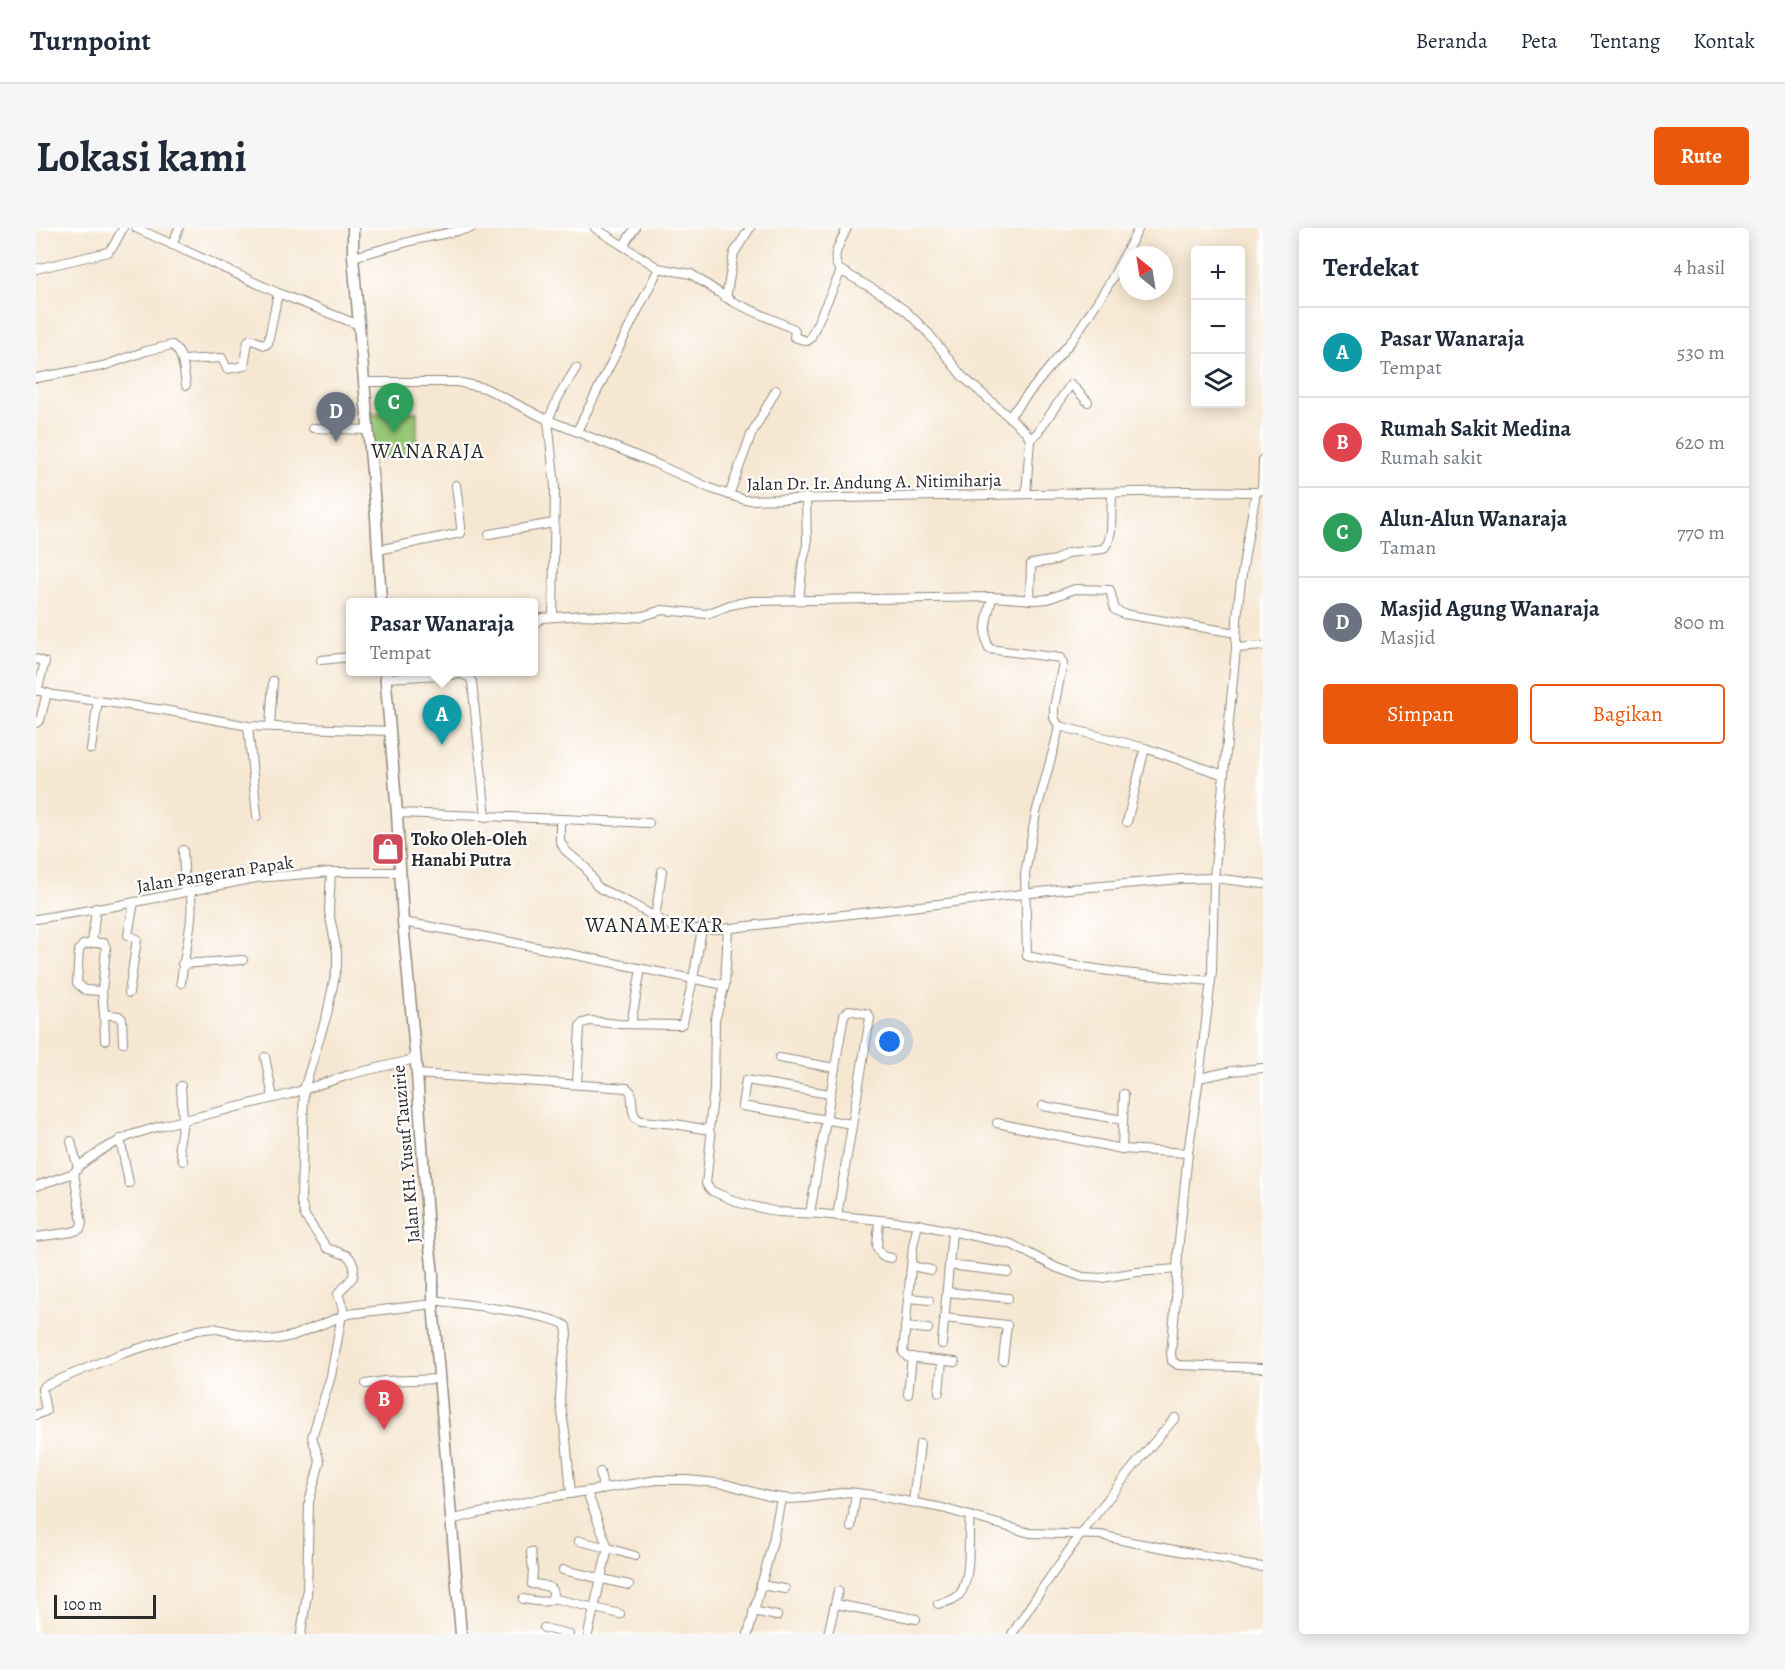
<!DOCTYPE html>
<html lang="id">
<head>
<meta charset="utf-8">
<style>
  body { margin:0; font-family:Alegreya,serif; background:#f6f6f7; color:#1f2937 }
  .controls { position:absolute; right:18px; top:18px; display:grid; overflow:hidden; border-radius:6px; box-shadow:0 3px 15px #0003 }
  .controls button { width:54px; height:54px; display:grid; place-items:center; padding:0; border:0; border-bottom:2px solid #e0e1e3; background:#fff; color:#1f2937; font:30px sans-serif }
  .compass { position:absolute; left:1083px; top:18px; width:54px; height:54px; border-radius:50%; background:#fff; box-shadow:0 3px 15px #0003; rotate:330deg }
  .scale { position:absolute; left:18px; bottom:15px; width:102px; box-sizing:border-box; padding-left:6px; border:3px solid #2b2b2b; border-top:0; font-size:16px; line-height:21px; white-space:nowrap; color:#2b2b2b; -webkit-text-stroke:4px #fff; paint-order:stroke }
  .you { position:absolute; left:854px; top:814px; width:21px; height:21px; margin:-15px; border:4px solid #fff; border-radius:50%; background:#1a73e8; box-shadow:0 0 0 9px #1a73e833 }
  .badge { display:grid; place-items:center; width:39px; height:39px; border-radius:50%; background:#ea580c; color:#fff; font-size:20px; font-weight:700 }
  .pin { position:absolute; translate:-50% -50px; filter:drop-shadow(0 2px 3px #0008) }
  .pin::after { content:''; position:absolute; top:32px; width:21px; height:18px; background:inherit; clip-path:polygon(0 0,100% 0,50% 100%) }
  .popup { position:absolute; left:310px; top:370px; width:192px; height:78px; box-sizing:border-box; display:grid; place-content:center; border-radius:6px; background:#fff; filter:drop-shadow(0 2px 4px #0005); font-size:20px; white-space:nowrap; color:#747a83 }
  .popup b { font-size:22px; color:#1f2937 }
  .popup::after { content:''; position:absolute; left:50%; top:100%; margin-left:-12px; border:12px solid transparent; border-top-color:#fff }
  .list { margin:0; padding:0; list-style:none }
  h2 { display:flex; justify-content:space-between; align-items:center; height:78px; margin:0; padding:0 24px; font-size:26px }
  h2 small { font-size:20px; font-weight:400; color:#747a83 }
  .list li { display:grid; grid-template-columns:39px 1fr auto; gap:18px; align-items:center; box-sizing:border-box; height:90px; padding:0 24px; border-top:2px solid #e0e1e3 }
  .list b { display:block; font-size:22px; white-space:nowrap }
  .list p { margin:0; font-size:20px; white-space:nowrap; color:#747a83 }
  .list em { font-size:20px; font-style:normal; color:#747a83 }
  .actions { display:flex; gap:12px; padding:18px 24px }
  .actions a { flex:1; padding:14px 0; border:2px solid #ea580c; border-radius:6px; text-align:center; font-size:21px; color:#ea580c }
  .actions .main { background:#ea580c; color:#fff }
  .icon { flex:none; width:33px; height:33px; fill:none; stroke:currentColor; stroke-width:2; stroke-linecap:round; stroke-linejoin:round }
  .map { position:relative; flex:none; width:1227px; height:1406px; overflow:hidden; border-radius:6px }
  header { display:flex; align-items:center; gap:36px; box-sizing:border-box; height:84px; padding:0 30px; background:#fff; border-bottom:2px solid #e0e1e3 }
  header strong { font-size:28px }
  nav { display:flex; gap:33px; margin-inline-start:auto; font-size:21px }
  .intro { display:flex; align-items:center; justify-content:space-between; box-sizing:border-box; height:144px; padding:0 36px }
  h1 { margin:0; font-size:42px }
  .button { padding:15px 27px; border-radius:6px; background:#ea580c; color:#fff; font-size:21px; font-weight:700 }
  main { display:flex; gap:36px; padding:0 36px }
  aside { flex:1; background:#fff; border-radius:6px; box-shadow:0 3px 15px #0003 }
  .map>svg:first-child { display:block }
</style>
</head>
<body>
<header>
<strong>Turnpoint</strong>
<nav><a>Beranda</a><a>Peta</a><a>Tentang</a><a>Kontak</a></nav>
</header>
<div class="intro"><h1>Lokasi kami</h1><a class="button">Rute</a></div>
<main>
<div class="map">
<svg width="1227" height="1406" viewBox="0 0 1227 1406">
  <rect width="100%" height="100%" fill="#fff"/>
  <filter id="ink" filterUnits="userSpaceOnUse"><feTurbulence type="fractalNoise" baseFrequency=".0167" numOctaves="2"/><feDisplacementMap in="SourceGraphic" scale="12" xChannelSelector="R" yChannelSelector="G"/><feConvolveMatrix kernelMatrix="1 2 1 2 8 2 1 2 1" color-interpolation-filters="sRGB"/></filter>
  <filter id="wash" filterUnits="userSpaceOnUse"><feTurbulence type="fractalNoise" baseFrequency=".008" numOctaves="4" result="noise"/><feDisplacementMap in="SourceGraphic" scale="24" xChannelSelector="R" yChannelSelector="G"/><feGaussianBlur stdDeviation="1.35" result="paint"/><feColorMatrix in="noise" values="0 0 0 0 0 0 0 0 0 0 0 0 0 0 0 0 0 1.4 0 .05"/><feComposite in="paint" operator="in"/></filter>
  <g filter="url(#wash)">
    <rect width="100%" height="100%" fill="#f6e7d2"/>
    <path fill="#97c776" stroke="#617950" stroke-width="1.5" d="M381,184V224L338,231L334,185Z"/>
  </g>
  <g filter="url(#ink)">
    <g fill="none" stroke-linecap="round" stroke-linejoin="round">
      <defs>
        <g id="street">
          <path d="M100,0L242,65L323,97"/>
          <path d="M811,0C805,14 793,29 804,42L851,69L871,84L893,106L926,148L990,204L994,212L990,266"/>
          <path d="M136,17L143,0"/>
          <path d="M587,18L599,0"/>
          <path d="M317,29L383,11L435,0"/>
          <path d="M622,40L655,46L697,74L758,101L759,103L758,109L771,113L774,111L805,43"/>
          <path d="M0,41L72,24L78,17L87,0"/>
          <path d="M690,70L698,25L714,0"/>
          <path d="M146,132L186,130L191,141L208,138L212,113L214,111L229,117L232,115L242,65"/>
          <path d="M0,150L67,138L110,123L136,117C148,125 148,145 150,157"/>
          <path d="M329,154H421L449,160L512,192L618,235L676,261L709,272L1149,263L1220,264L1227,262"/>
          <path d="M973,189L1037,111L1073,56L1103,0"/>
          <path d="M277,200L332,202"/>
          <path d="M541,203L622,42V40L559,0"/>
          <path d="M994,212L1002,204L1035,156L1052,174"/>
          <path d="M1226,262L1227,231"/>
          <path d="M1220,264C1211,315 1200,368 1200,420L1178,650L1176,744L1163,850L1152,925L1142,1023L1140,1070L1135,1126L1136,1133L1142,1137L1227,1140"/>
          <path d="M693,267L715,207L740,162"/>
          <path d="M453,306L518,295"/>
          <path d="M342,322L425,305V298L420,257"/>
          <path d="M956,369C953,385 945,405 953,421L1024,430L1027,435L1018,479V490L1023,498L1020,512L1000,585L989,646L991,728L1040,738L1087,745L1175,753"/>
          <path d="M763,372L767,333L771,317L770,270"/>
          <path d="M994,372L995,336L1020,332L1032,325L1067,321L1072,315L1075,303L1076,265"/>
          <path d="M517,389L519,259L512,192L523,168L540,140"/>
          <path d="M498,396L506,390L548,387L591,390L607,388L626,382L671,386L694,377L715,373L956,369L1000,372L1012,371L1039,361L1074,362L1079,382L1088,386L1200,405"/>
          <path d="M1200,420L1227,418"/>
          <path d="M0,431L9,434L1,463"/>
          <path d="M285,432L314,429"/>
          <path d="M425,444V446L433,449L436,454L450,589"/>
          <path d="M349,450L425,446"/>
          <path d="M0,462L18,467L128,482L212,498L353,503"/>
          <path d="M0,495L4,492L11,465"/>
          <path d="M212,498L221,588"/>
          <path d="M234,498L237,453"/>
          <path d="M1023,498L1109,520L1188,547"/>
          <path d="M55,521L62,473"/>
          <path d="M361,585L526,591L524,596V613L529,622L550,640L560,657L565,661L594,675L637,699L648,701H687L1021,662L1145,651L1178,650L1227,656"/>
          <path d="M526,591L613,595"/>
          <path d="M1091,594L1109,520"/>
          <path d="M147,622L149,664"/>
          <path d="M60,680L56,715H68L70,720L66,763L68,786L83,788L86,791L87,815"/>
          <path d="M619,690L626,643"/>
          <path d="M0,691L79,678L220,650L295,644H363"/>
          <path d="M367,694C475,712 581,737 689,757"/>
          <path d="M56,715L47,717L43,722L41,755L49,762L66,763"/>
          <path d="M146,736L207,732"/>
          <path d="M145,755C147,728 160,688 154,664"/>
          <path d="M93,765L101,711L92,707L98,674"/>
          <path d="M68,786L69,812"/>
          <path d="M595,796L605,741"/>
          <path d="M229,829L237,870"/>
          <path d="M743,830L799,840"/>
          <path d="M381,846L591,860L595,864L597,883L599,889L605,893L639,896L673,902L675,909L670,956L676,963L704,975L741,984L785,986L882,996L975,1016L1021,1040L1047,1049L1066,1050L1101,1044L1142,1041"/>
          <path d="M1163,850L1196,843L1227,840"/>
          <path d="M541,856L544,798L547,795L554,793L583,796L644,797L647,795L657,751L666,701"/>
          <path d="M145,858L147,893L143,918L147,933"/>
          <path d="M794,866L710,852L706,878L816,896"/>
          <path d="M1007,878L1087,892"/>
          <path d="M961,895L1086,921L1152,925"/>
          <path d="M673,902L678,862L679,792L689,757L692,700"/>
          <path d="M84,911L93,955"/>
          <path d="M35,913L42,940"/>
          <path d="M1086,921L1088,866"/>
          <path d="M0,958L38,945"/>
          <path d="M774,985L808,787L813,782L832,786L834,790L801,988"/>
          <path d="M843,993L841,1019L846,1028L855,1030"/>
          <path d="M882,996L877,1018L867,1124L871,1129L919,1134"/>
          <path d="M0,1009L36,1004L44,1001L46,995L38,945L43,938L69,920L95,907L128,897L254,866L316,846L379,831"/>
          <path d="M913,1037L972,1044"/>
          <path d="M876,1038L895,1042"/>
          <path d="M911,1064L972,1070"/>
          <path d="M873,1070L893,1072"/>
          <path d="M397,1072C420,1075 518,1086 530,1098L531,1106L526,1139L524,1171L530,1211L535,1266"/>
          <path d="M908,1090L971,1097L967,1132"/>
          <path d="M869,1099L892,1101"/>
          <path d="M906,1116L916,1004"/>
          <path d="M330,1156L348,1153L404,1151"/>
          <path d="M903,1164L906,1133"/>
          <path d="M872,1166L876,1129"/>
          <path d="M0,1187L10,1183L6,1161L8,1158L82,1127L162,1102L177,1100L230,1112L241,1111L256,1108L312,1086L397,1076"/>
          <path d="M564,1244L567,1261"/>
          <path d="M877,1274L884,1216"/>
          <path d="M414,1292L507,1270L621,1252H652L690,1256L732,1268L754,1271L770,1270L812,1264L837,1267L906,1280L994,1305L1064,1307L1095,1314L1193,1332L1209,1337L1227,1339"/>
          <path d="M815,1299L820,1265"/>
          <path d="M543,1313L572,1320L551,1264"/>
          <path d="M527,1342L593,1357"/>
          <path d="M724,1357L749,1361"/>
          <path d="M516,1370L584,1386"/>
          <path d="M487,1371C494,1372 505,1375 512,1373C516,1372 517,1369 517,1365C516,1356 502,1357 496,1356L497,1342L495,1324"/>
          <path d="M799,1376L880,1391"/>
          <path d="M902,1376C909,1374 918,1373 923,1367C937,1351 931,1308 934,1288"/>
          <path d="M717,1383L741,1388"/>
          <path d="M508,1400L533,1406"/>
          <path d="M265,1406L271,1366L273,1274L284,1234L276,1209L295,1148L307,1081L302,1066L317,1049L318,1038L314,1030L310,1027L291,1020L269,988L265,973L268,861L291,786L301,738V724L293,684L295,644"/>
          <path d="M552,1406L572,1320L599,1328"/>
          <path d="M712,1406L737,1313L745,1270"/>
          <path d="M792,1406L802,1363"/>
          <path d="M976,1406C1025,1330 1079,1258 1139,1190"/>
        </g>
        <g id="secondary">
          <path d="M317,0V29L340,289L345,374"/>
          <path d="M349,444L361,585L367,694L381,846L392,1003L397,1046V1076L425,1406"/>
        </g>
      </defs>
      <use href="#street" stroke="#90897e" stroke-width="10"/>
      <use href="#secondary" stroke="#90897e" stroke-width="13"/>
      <use href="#street" stroke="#fff" stroke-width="8"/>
      <use href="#secondary" stroke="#fff" stroke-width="10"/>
    </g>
  </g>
  <defs>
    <symbol id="shop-square" viewBox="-11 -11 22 22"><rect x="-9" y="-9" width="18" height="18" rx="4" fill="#d1495b" stroke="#fff"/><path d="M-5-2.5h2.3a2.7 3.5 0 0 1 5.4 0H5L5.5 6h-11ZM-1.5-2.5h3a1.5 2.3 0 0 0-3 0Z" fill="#fff"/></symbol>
  </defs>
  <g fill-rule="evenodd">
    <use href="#shop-square" x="333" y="602" width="38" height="38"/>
  </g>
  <g text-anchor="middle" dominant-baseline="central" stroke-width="4.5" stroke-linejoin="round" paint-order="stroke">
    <g font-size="18" fill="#2b2b2b" stroke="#fff">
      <text transform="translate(838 254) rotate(-1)">Jalan Dr. Ir. Andung A. Nitimiharja</text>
      <text transform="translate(179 646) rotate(-9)">Jalan Pangeran Papak</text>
      <text transform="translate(370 926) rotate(-95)">Jalan KH. Yusuf Tauzirie</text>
    </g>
    <g font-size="18" font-weight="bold" fill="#2b2b2b" stroke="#fff" text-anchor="start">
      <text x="375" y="611">Toko Oleh-Oleh<tspan x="375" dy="21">Hanabi Putra</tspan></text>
    </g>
    <g font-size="21" letter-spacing="1.5" fill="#2b2b2b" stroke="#fff">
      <text x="392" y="223">WANARAJA</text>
      <text x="619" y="697">WANAMEKAR</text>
    </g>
  </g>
</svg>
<div class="controls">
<button>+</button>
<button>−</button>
<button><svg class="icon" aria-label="layers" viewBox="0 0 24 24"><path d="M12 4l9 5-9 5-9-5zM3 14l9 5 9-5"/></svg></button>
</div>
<svg class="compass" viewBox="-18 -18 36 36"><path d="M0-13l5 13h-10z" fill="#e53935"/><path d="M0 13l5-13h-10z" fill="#747a83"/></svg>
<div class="scale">100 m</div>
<div class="you"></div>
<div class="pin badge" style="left:406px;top:517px;background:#0f9aa8">A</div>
<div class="popup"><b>Pasar Wanaraja</b>Tempat</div>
<div class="pin badge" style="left:348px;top:1202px;background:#e0444e">B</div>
<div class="pin badge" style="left:358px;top:205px;background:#2e9e5b">C</div>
<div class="pin badge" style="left:300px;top:214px;background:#6b7280">D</div>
</div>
<aside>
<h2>Terdekat<small>4 hasil</small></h2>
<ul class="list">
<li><span class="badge" style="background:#0f9aa8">A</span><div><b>Pasar Wanaraja</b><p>Tempat</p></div><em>530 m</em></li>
<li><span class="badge" style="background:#e0444e">B</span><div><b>Rumah Sakit Medina</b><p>Rumah sakit</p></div><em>620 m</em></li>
<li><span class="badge" style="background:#2e9e5b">C</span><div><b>Alun-Alun Wanaraja</b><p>Taman</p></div><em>770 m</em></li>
<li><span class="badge" style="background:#6b7280">D</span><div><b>Masjid Agung Wanaraja</b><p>Masjid</p></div><em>800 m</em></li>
</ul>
<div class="actions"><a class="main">Simpan</a><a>Bagikan</a></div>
</aside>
</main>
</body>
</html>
